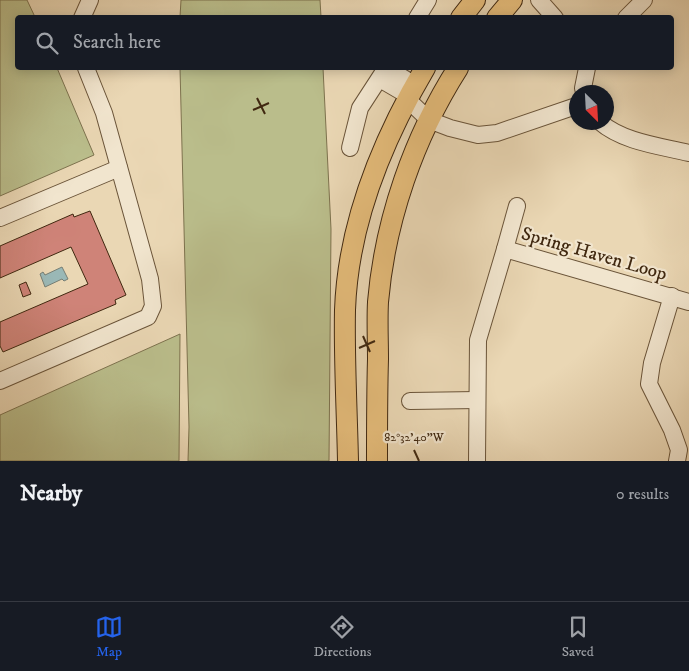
<!DOCTYPE html>
<html lang="en">
<head>
<meta charset="utf-8">
<style>
  body { margin:0; font-family:"IM FELL DW Pica",serif; background:#242831; color:#f1f3f6 }
  .compass { position:absolute; left:569px; top:85px; width:45px; height:45px; border-radius:50%; background:#171b24; box-shadow:0 2px 12px #0003; rotate:156deg }
  .list { margin:0; padding:0; list-style:none }
  h2 { display:flex; justify-content:space-between; align-items:center; height:65px; margin:0; padding:0 20px; font-size:21px }
  h2 small { font-size:16px; font-weight:400; color:#9ea1a6 }
  .icon { flex:none; width:28px; height:28px; fill:none; stroke:currentColor; stroke-width:2; stroke-linecap:round; stroke-linejoin:round }
  .map { position:relative; flex:none; width:689px; height:461px; overflow:hidden }
  .search { position:absolute; background:#171b24; box-shadow:0 2px 12px #0003; left:15px; right:15px; top:15px; height:55px; display:flex; align-items:center; gap:12px; box-sizing:border-box; padding:0 18px; border-radius:5px; color:#9ea1a6; font-size:19px }
  .sheet { height:140px; background:#171b24 }
  nav { display:flex; justify-content:space-around; align-items:center; box-sizing:border-box; height:70px; border-top:1px solid #363941; background:#171b24; font-size:14px; color:#9ea1a6 }
  nav a { display:grid; justify-items:center; gap:2px }
  nav .on { color:#2563eb }
  .map>svg:first-child { display:block }
</style>
</head>
<body>
<div class="map">
<svg width="689" height="461" viewBox="0 0 689 461">
  <rect width="100%" height="100%" fill="#ead7b4"/>
  <filter id="stains"><feTurbulence type="fractalNoise" baseFrequency=".004" numOctaves="4"/><feColorMatrix values="0 0 0 0 .2 0 0 0 0 .09 0 0 0 0 .02 0 0 0 .5 -.17"/></filter>
  <radialGradient id="worn" r=".72"><stop offset=".6" stop-color="#630" stop-opacity="0"/><stop offset="1" stop-color="#630" stop-opacity=".3"/></radialGradient>
  <g fill="#babd8b" stroke="#7d724e">
    <path d="M0,0H27L35,17L18,18V68H57L94,155L0,196Z"/>
    <path d="M181,0H320L321,17H180Z"/>
    <path d="M180,68H323L331,229L329,461H188L189,427Z"/>
    <path d="M180,334L179,461H0V415Z"/>
  </g>
  <path fill="#9ab8b6" stroke="#767e74" d="M62,267L68,279L64,281L62,279L45,287L40,274L43,272L45,275Z"/>
  <g fill="#cf8378" stroke="#402810">
    <path d="M90,211L126,295L115,300L116,304L3,352L0,346V322L88,284L71,247L0,278V246L73,214L74,217Z"/>
    <path d="M26,282L31,294L23,297L19,285Z"/>
  </g>
  <g fill="none" stroke-linecap="round" stroke-linejoin="round">
    <defs>
      <g id="minor">
        <path d="M539,0L555,18"/>
        <path d="M82,18L90,0"/>
        <path d="M417,18L428,0"/>
        <path d="M626,18L644,0"/>
        <path d="M584,92L583,88L587,68"/>
        <path d="M409,96L385,82L383,73L392,71L415,85"/>
        <path d="M407,99L429,120L450,128L478,135L497,133L576,106"/>
        <path d="M600,122C623,142 660,146 689,153"/>
        <path d="M350,148L360,108L386,68"/>
        <path d="M0,218L119,168"/>
        <path d="M505,249L517,206"/>
        <path d="M672,296L652,363L649,384L672,430L679,450L677,461"/>
        <path d="M0,381L148,317L153,306L150,279L104,113L86,68"/>
        <path d="M410,401L477,400"/>
        <path d="M477,461L478,340L505,249L689,302"/>
      </g>
      <g id="major">
        <path d="M461,18L475,0"/>
        <path d="M497,18L512,0"/>
        <path d="M348,461C347,411 344,360 345,310C348,223 382,141 425,68"/>
        <path d="M377,461C377,427 377,393 378,359C378,340 377,321 378,302C385,220 414,137 458,68"/>
      </g>
    </defs>
    <use href="#minor" stroke="#6a5439" stroke-width="18"/>
    <use href="#major" stroke="#402810" stroke-width="22"/>
    <use href="#minor" stroke="#f1e5ce" stroke-width="16"/>
    <use href="#major" stroke="#e5bc7a" stroke-width="20"/>
  </g>
  <path fill="none" stroke="#402810" stroke-width="2" d="M257,98L265,114M253,110L269,103M363,336L370,352M359,348L375,341M414,450L419,461"/>
  <g text-anchor="middle" dominant-baseline="central" stroke-width="4.5" stroke-linejoin="round" paint-order="stroke">
    <g font-size="19" fill="#402810" stroke="#f1e5ce">
      <text transform="translate(594 254) rotate(16)">Spring Haven Loop</text>
    </g>
  </g>
  <g font-size="12" text-anchor="middle" fill="#402810" stroke="#f1e5ce" stroke-width="4.5" stroke-linejoin="round" paint-order="stroke">
    <text x="414" y="441">82°32'40"W</text>
  </g>
  <rect width="100%" height="100%" filter="url(#stains)"/>
  <rect width="100%" height="100%" fill="url(#worn)"/>
</svg>
<svg class="compass" viewBox="-18 -18 36 36"><path d="M0-13l5 13h-10z" fill="#e53935"/><path d="M0 13l5-13h-10z" fill="#9ea1a6"/></svg>
<div class="search"><svg class="icon" aria-label="search" viewBox="0 0 24 24"><circle cx="10" cy="10" r="6"/><path d="M15 15l6 6"/></svg>Search here</div>
</div>
<section class="sheet">
<h2>Nearby<small>0 results</small></h2>
<ul class="list">
</ul>
</section>
<nav>
<a class="on"><svg class="icon" aria-label="map" viewBox="0 0 24 24"><path d="M3 6l6-2 6 2 6-2v14l-6 2-6-2-6 2zM9 4v14M15 6v14"/></svg>Map</a>
<a><svg class="icon" aria-label="directions" viewBox="0 0 24 24"><path d="M12 3l9 9-9 9-9-9zM9 14v-3h6M13 9l2 2-2 2"/></svg>Directions</a>
<a><svg class="icon" aria-label="saved" viewBox="0 0 24 24"><path d="M7 4h10v16l-5-4-5 4z"/></svg>Saved</a>
</nav>
</body>
</html>
